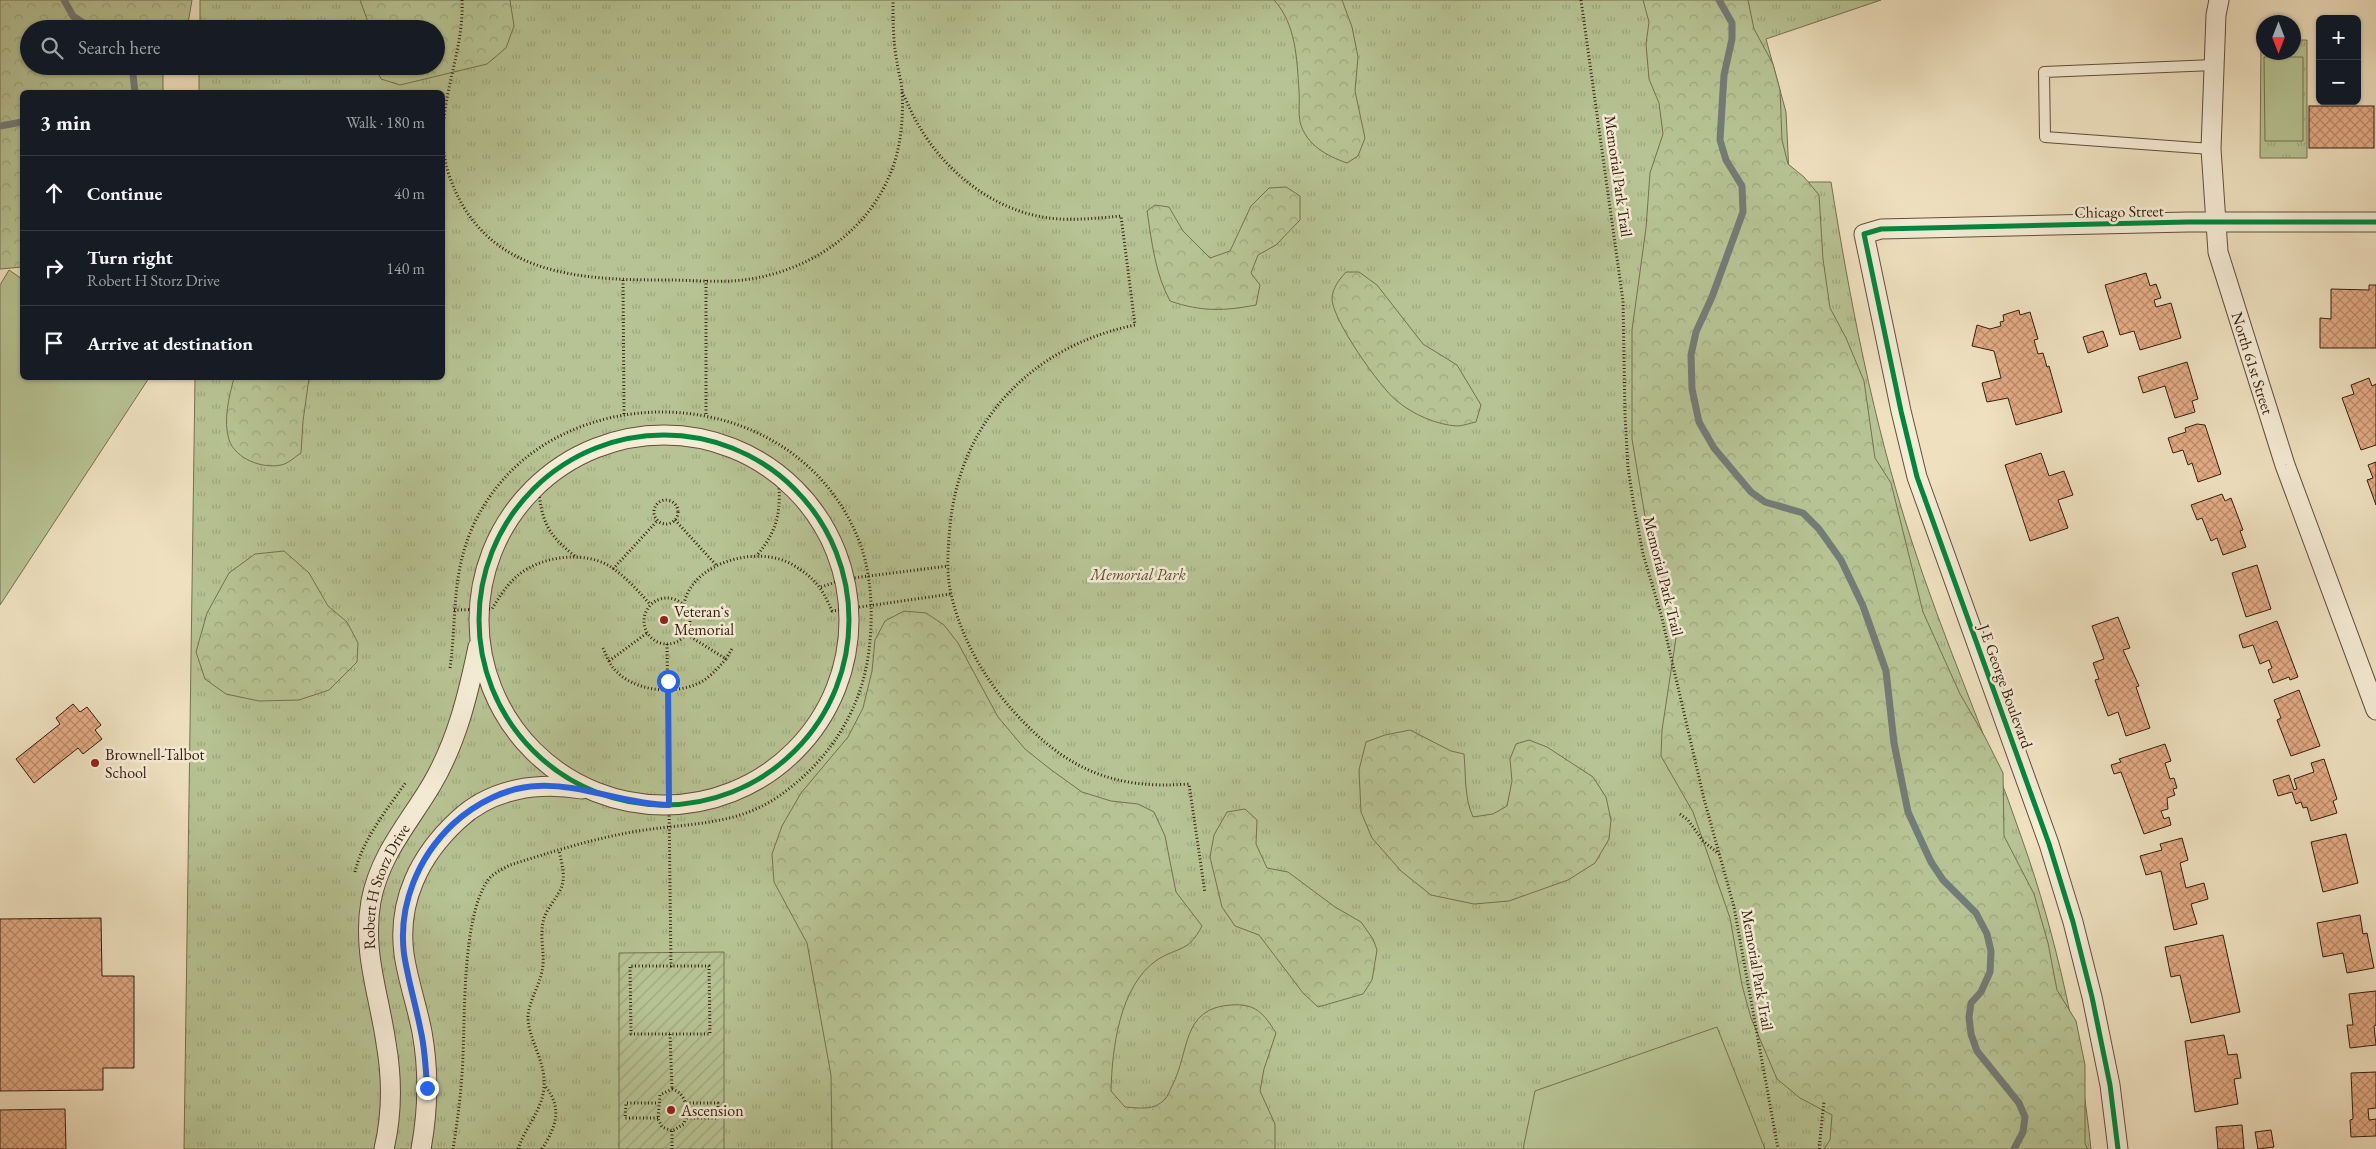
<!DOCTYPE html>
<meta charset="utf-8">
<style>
:root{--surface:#171b24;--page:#242831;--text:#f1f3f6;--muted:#9ea1a6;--line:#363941}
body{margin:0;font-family:"EB Garamond",serif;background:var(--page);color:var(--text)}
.controls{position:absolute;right:15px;top:15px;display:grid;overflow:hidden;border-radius:8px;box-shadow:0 1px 4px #0004}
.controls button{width:45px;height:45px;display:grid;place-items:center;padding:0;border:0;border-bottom:1px solid var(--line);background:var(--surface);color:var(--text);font:25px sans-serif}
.compass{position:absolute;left:2256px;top:15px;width:45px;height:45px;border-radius:50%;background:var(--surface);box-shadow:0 1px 4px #0004;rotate:180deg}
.stop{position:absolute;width:15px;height:15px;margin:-11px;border:4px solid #2563eb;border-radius:50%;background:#fff}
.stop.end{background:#2563eb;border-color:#fff;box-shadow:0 1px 5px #0008}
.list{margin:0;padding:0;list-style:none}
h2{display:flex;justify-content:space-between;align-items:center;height:65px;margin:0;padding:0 20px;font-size:21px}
h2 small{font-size:16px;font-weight:400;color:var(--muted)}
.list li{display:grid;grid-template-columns:32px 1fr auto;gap:15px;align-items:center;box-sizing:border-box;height:75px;padding:0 20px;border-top:1px solid var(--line)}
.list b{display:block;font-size:19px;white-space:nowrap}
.list p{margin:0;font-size:16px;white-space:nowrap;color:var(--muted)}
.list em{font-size:16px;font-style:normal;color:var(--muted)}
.icon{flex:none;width:28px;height:28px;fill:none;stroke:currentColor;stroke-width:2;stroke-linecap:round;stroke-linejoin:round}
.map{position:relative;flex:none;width:2376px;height:1149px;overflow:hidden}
.search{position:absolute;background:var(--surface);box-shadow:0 1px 4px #0004;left:20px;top:20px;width:425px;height:55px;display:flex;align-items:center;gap:12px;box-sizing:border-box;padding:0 18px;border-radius:28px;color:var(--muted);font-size:19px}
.panel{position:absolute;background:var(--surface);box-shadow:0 1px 4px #0004;left:20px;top:90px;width:425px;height:290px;border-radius:8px}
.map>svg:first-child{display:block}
</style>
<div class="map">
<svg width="2376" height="1149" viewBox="0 0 2376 1149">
<defs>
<pattern id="grass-tufts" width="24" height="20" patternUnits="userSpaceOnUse" patternTransform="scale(1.25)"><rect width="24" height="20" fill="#b7c394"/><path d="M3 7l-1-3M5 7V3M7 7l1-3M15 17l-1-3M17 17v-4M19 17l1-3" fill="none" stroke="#9ea77e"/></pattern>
<pattern id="forest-crowns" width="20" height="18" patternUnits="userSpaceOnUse" patternTransform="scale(1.25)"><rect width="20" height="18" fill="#b7c394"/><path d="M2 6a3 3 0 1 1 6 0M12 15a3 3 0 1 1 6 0" fill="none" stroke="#9ea77e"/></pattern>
<pattern id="garden-furrows" width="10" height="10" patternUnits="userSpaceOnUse" patternTransform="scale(1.25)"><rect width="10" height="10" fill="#b7c394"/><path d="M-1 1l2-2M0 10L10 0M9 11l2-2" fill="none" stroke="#9ea77e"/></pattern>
<pattern id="building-cross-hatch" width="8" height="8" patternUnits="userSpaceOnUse" patternTransform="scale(1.25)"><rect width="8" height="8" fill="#e4ac86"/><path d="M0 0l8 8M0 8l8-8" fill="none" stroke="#ba8b6c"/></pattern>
</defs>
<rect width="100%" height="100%" fill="#efe1c0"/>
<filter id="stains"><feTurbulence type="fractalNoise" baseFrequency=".004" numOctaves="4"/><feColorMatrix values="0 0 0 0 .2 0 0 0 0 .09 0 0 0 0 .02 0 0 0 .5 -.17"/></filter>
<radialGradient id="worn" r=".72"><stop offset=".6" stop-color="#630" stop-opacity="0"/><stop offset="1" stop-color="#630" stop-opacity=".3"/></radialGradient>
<g fill="url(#grass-tufts)" stroke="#767050">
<path d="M200,0H1881L1766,39L1786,112L1789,174L1800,182H1831C1850,301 1873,420 1910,536C1943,639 1987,737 2022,839C2057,938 2080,1045 2091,1149H184L195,378H442V92H199V66H436V29H200Z"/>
<polygon points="2261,40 2263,40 2264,52 2294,52 2294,40 2307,40 2307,158 2260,158"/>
</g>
<g fill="url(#forest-crowns)" stroke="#767050">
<polygon points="0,0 192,0 187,29 29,29 29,66 167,66 163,72 163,92 22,92 22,267 0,269"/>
<polygon points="360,0 510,0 514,26 506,48 487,64 400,85 381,79 375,66 436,66 436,29 368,29 368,22"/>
<path d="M1274,0H1342L1352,27L1358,57L1355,91L1365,138L1358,156L1347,163C1327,156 1306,145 1300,122C1298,112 1300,101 1299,91C1297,59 1296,24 1274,0Z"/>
<polygon points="1643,0 1748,0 1754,29 1773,64 1780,90 1782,140 1788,164 1804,177 1819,195 1823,259 1830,308 1846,338 1864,381 1875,458 1891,483 1923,612 1960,694 1985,737 2003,773 2004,836 2034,894 2048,943 2057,990 2076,1021 2085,1065 2085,1144 2088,1149 1824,1149 1830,1140 1832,1115 1800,1098 1777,1079 1751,1018 1742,985 1730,918 1693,812 1661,756 1662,730 1676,638 1653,564 1632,439 1632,330 1646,228 1650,173 1663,134 1659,103 1649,79 1646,44 1649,22"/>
<path d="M1286,187L1300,196V220L1276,245L1258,255L1251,273L1260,285L1256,305C1224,311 1202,312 1170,301C1155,273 1152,243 1147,211L1155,205L1169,207L1183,231L1210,258L1230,251L1251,206L1269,188Z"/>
<path d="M1346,272H1359L1377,285L1423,344L1457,365L1481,405L1476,422C1470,423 1463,426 1457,426C1437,425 1412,414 1397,401C1380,388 1331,318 1332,298C1333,287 1339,280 1346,272Z"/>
<path d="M234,378H309L303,421L301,453C296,456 288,464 281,465C262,469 236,459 229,440C223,420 229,397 234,378Z"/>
<polygon points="284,551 309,573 328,606 347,622 358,643 357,662 329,690 299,700 259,701 226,694 205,679 196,652 207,613 229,573 255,554"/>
<path d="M904,611L926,613L944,625L958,643L998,717L1025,749L1050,769L1082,792L1111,801L1138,804L1154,812L1165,836L1176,892L1202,926C1188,953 1179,946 1157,960C1119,986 1112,1050 1111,1091L1125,1107C1140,1108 1154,1111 1165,1099C1168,1096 1170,1090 1172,1086C1190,1052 1181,1008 1231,1005C1256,1003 1264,1014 1276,1033L1264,1069L1260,1091L1275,1124V1149H832L831,1075L807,943L774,882L772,854L782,826L801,793L848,737L863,708L872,671L875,640L885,621Z"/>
<path d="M1410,730L1451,751L1464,754C1466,775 1464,797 1473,817L1493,814L1507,806L1512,781L1510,759L1516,744L1529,740L1547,747L1593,777L1606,797L1611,820L1609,839L1595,863L1568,880L1509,901L1474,904L1431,895L1401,871L1372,838L1361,812L1359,770L1366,742L1385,735Z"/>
<polygon points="1245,809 1257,820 1256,844 1267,868 1288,872 1335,907 1361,922 1373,939 1377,950 1372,980 1363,994 1318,1007 1303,993 1259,935 1235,926 1222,907 1210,857 1214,835 1227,812"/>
</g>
<polygon fill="url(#garden-furrows)" stroke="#767050" points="724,952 724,1149 619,1149 619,953"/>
<g fill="#b7c394" stroke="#767050">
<polygon points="2264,57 2303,57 2303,141 2265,141"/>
<polygon points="9,270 22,279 22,378 149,378 0,605 0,285"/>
<polygon points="1717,1027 1765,1149 1523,1149 1535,1091"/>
</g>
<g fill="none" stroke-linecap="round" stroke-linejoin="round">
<g stroke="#747c77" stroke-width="7">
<polyline points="64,0 73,16 92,29"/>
<polyline points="1719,0 1732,23 1732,39 1724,75 1720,140 1726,160 1742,186 1743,212 1712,297 1696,332 1691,355 1692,389 1699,422 1714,448 1751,492 1765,502 1803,513 1819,529 1841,560 1863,606 1886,671 1894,743 1908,812 1931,862 1943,880 1976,913 1987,934 1991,951 1990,972 1981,992 1971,1003 1969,1017 1971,1034 1977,1051 2019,1103 2025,1117 2023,1132 2014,1149"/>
<polyline points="132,66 135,92"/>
<polyline points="0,126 22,122"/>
</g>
</g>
<g fill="url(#building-cross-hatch)" stroke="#341e0d">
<rect x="2309" y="106" width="65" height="42"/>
<polygon points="2146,273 2150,286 2156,284 2161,298 2154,300 2156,307 2171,303 2181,338 2140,350 2134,331 2120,335 2105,285"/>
<polygon points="2369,285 2376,285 2376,348 2320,348 2320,318 2331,319 2331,289 2369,290"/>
<polygon points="2019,310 2020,315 2030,312 2038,339 2034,340 2038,354 2043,353 2047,367 2049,366 2062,412 2016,425 2008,398 1987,402 1982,383 2001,378 1994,351 1972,346 1977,325 1990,329 2001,326 2000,322 2004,321 2003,315"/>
<polygon points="2103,331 2108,346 2088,353 2083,337"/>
<polygon points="2187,362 2198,399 2192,401 2195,412 2175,418 2165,386 2143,393 2138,377"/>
<polygon points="2369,378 2372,386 2376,384 2376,445 2361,450 2342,398 2354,394 2351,385"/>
<polygon points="2197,424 2205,425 2221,474 2198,482 2192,463 2188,465 2183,450 2173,453 2168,438 2186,432 2185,428"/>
<polygon points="2041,453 2049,476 2064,471 2073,495 2058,500 2068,528 2030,541 2005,465"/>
<polygon points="2376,462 2376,505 2367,480 2373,478 2368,465"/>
<polygon points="2222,494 2225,501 2231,498 2243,530 2240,531 2246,547 2223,555 2217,538 2211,541 2202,518 2197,520 2191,505"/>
<polygon points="2257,565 2271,609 2246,617 2232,573"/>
<polygon points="2118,617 2130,648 2123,650 2139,686 2136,687 2150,728 2126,736 2118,712 2108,716 2095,680 2099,679 2093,663 2104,659 2092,626"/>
<polygon points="2277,621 2298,677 2290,680 2289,677 2273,683 2268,670 2272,668 2269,660 2260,664 2253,645 2243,648 2239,635"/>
<polygon points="2299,690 2320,746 2291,756 2277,720 2281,718 2274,700"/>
<polygon points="73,704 80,712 87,707 101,725 95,730 102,739 83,754 78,748 34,783 16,759 60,724 56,718"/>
<polygon points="2165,744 2171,761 2165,763 2170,779 2174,778 2177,788 2173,789 2175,795 2167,798 2168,809 2161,811 2164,819 2169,817 2171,825 2144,834 2121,772 2114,774 2111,765 2121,762 2119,759"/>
<polygon points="2324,759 2337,799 2333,801 2337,813 2311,821 2307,807 2303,808 2301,802 2296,804 2292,792 2278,796 2273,780 2289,775 2294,790 2297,789 2294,779 2314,772 2311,763"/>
<polygon points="2346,834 2358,883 2323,892 2311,842"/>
<polygon points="2182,838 2188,860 2180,863 2186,888 2204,883 2208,899 2191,904 2197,924 2174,930 2161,871 2146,875 2140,856 2162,850 2160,844"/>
<polygon points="2360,915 2363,934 2367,933 2374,968 2347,973 2343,953 2323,957 2317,923"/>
<polygon points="101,918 102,976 134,976 134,1068 103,1068 103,1090 0,1091 0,919"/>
<polygon points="2223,935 2240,1012 2191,1023 2180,975 2171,977 2165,947"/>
<polygon points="2376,991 2376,1025 2374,1026 2376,1045 2350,1048 2347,1025 2353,1025 2349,994"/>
<polygon points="2224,1035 2228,1055 2237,1054 2241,1078 2234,1079 2238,1104 2195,1112 2185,1041"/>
<polygon points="2376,1072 2376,1108 2368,1109 2369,1120 2376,1119 2376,1136 2351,1137 2350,1120 2353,1119 2351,1073"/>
<polygon points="65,1109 66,1149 0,1149 0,1110"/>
<polygon points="2242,1125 2244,1149 2218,1149 2216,1127"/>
<polygon points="2271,1130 2274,1147 2258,1149 2255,1132"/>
</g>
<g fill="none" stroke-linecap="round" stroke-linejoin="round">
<defs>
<polyline id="lane" points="2211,149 2045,137 2044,72 2214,65"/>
<g id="street">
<path id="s1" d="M2219,0L2216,15L2211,149L2218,252L2285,465L2376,710"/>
<circle cx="664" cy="620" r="185"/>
<path id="s2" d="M384,1149C392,1115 392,1077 386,1043C379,994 362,951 371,901C380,854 409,823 432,784C457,741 468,695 478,647"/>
<path d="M421,1149C428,1111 429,1071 422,1032C417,1006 408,981 404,954C397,901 420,855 458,820C492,788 538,782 582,789"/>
<polyline points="2118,1149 2110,1085 2092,997 2073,922 2049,844 1917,477 1901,411 1864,234 1881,229 2188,222 2376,222"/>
</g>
</defs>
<use href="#lane" stroke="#634f3a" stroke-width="12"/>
<use href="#street" stroke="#634f3a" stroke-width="21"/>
<g stroke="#341e0d" stroke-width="3" stroke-dasharray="1 2.5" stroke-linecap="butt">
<path d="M462,0C465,59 429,116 449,175C483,275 576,280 666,280C688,280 711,282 732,281C797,277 861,240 888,179C900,154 904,120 902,92C902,82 898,72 897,62C893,41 893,21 893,0"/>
<polyline points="1581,0 1623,301 1625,415 1628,468 1634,506 1643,554 1661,614 1704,799 1734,907 1778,1149"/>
<path d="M902,92C908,103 912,115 919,126C948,176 1001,216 1060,219C1081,220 1101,218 1121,216L1135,325C1032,346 960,421 950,526C948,549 946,572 951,594C961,638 985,680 1015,713C1066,769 1113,790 1189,784L1205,893"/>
<polyline points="623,280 624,415"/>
<polyline points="706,280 706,415"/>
<path d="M538,483C541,519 546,534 575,556"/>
<circle cx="666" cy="512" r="12"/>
<polyline points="675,520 717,566"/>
<path d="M758,554C780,527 781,508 778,474"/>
<polyline points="613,569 658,520"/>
<polyline points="821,587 845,579 948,566"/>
<circle cx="667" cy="621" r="23"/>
<path d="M684,604C692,562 759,544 793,565C815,578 822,588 832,611L951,594"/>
<path d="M454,610L492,609C501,594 511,578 527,569C551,555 588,552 611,567C626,577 638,591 650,604"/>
<polyline points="667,644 671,966 630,966 631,1034 710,1034 709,966 671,966"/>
<path d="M603,648C606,655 609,663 614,669C633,691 671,695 697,684C709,679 718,668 726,659L686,634"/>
<polyline points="726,659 733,647"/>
<polyline points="609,661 647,633"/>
<path d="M450,668C457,617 451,575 473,526C500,468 548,433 609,418C714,394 826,443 862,549C872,581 873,617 869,650C862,711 827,764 776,798C734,826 687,823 638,831C595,838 551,852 510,865C501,870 491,874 486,883C463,921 465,1009 463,1055C462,1086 458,1118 453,1149"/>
<polyline points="1680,814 1688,820 1703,841 1719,854"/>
<path d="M355,872C363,838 387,810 406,782"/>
<polyline points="670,1034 672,1089"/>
<path d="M672,1089C687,1094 688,1109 684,1124L672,1131L662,1127L658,1119L660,1095Z"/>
<polyline points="686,1103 718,1103 718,1118 686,1118"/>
<polyline points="658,1118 625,1118 626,1103 658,1103"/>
<polyline points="672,1131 672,1149"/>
<path d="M518,1149C525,1127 543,1110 544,1086C546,1061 527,1037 528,1016C530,997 542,982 543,964C544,950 540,937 543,922C545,911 554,902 559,892C567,880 562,864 559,851"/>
<path d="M542,1149C556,1127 563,1108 545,1086"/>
<polyline points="1819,1149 1824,1101"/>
</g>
<use href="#lane" stroke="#f5ecd6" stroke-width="10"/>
<use href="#street" stroke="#f5ecd6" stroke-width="19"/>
<defs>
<g id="cycleway">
<circle cx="664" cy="620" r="185"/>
<polyline points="2118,1149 2110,1085 2092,997 2073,922 2049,844 1917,477 1901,411 1864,234 1881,229 2188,222 2376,222"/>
</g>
</defs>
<use href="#cycleway" stroke="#f5ecd6" stroke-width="8"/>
<use href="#cycleway" stroke="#00873e" stroke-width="5"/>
</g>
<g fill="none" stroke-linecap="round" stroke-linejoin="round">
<path stroke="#2563eb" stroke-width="6" d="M427,1088C426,1069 425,1050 421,1032C416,1006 408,980 404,954C398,905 418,857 453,824C476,803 507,787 538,786C583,784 624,804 669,805L668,681"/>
</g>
<g fill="#8f2418" stroke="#f5ecd6" stroke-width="2">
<circle cx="664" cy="620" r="5"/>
<circle cx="95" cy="763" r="5"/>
<circle cx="671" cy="1110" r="5"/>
</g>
<g text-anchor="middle" stroke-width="5" stroke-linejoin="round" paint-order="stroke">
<g font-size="16" fill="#341e0d" stroke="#f5ecd6">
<text transform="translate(1619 176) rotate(82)" y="6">Memorial Park Trail</text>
<text transform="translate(2119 211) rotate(-1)" y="6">Chicago Street</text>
<text dy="6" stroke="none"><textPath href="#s1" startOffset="369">North 61st Street</textPath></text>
<text transform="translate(1664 576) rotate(76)" y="6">Memorial Park Trail</text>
<text transform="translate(2006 686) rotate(70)" y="6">J E George Boulevard</text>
<text dy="6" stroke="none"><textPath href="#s2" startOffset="268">Robert H Storz Drive</textPath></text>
<text transform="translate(1758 970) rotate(80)" y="6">Memorial Park Trail</text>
</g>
<g font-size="16" font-style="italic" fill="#5b5036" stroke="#f5ecd6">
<text x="1138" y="580">Memorial Park</text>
</g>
<g font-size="16" fill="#341e0d" stroke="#f5ecd6" text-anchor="start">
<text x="674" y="617">Veteranʻs<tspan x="674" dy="18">Memorial</tspan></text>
<text x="105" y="760">Brownell-Talbot<tspan x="105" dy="18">School</tspan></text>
<text x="681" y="1116">Ascension</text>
</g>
</g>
<rect width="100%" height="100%" filter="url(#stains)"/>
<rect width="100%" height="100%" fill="url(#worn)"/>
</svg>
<div class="controls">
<button>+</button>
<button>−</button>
</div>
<svg class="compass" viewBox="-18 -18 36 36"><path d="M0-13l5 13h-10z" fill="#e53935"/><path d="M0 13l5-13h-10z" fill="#9ea1a6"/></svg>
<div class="stop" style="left:668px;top:681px"></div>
<div class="stop end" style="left:427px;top:1088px"></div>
<div class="search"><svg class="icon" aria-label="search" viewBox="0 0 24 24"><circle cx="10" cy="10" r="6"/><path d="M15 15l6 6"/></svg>Search here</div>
<section class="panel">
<h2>3 min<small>Walk · 180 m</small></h2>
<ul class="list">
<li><svg class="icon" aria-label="ahead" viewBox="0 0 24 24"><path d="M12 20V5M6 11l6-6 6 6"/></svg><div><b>Continue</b></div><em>40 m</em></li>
<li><svg class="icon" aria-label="right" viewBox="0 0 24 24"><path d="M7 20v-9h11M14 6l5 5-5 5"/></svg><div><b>Turn right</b><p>Robert H Storz Drive</p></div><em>140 m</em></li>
<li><svg class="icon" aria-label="arrive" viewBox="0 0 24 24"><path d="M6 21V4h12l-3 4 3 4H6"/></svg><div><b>Arrive at destination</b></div></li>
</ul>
</section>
</div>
